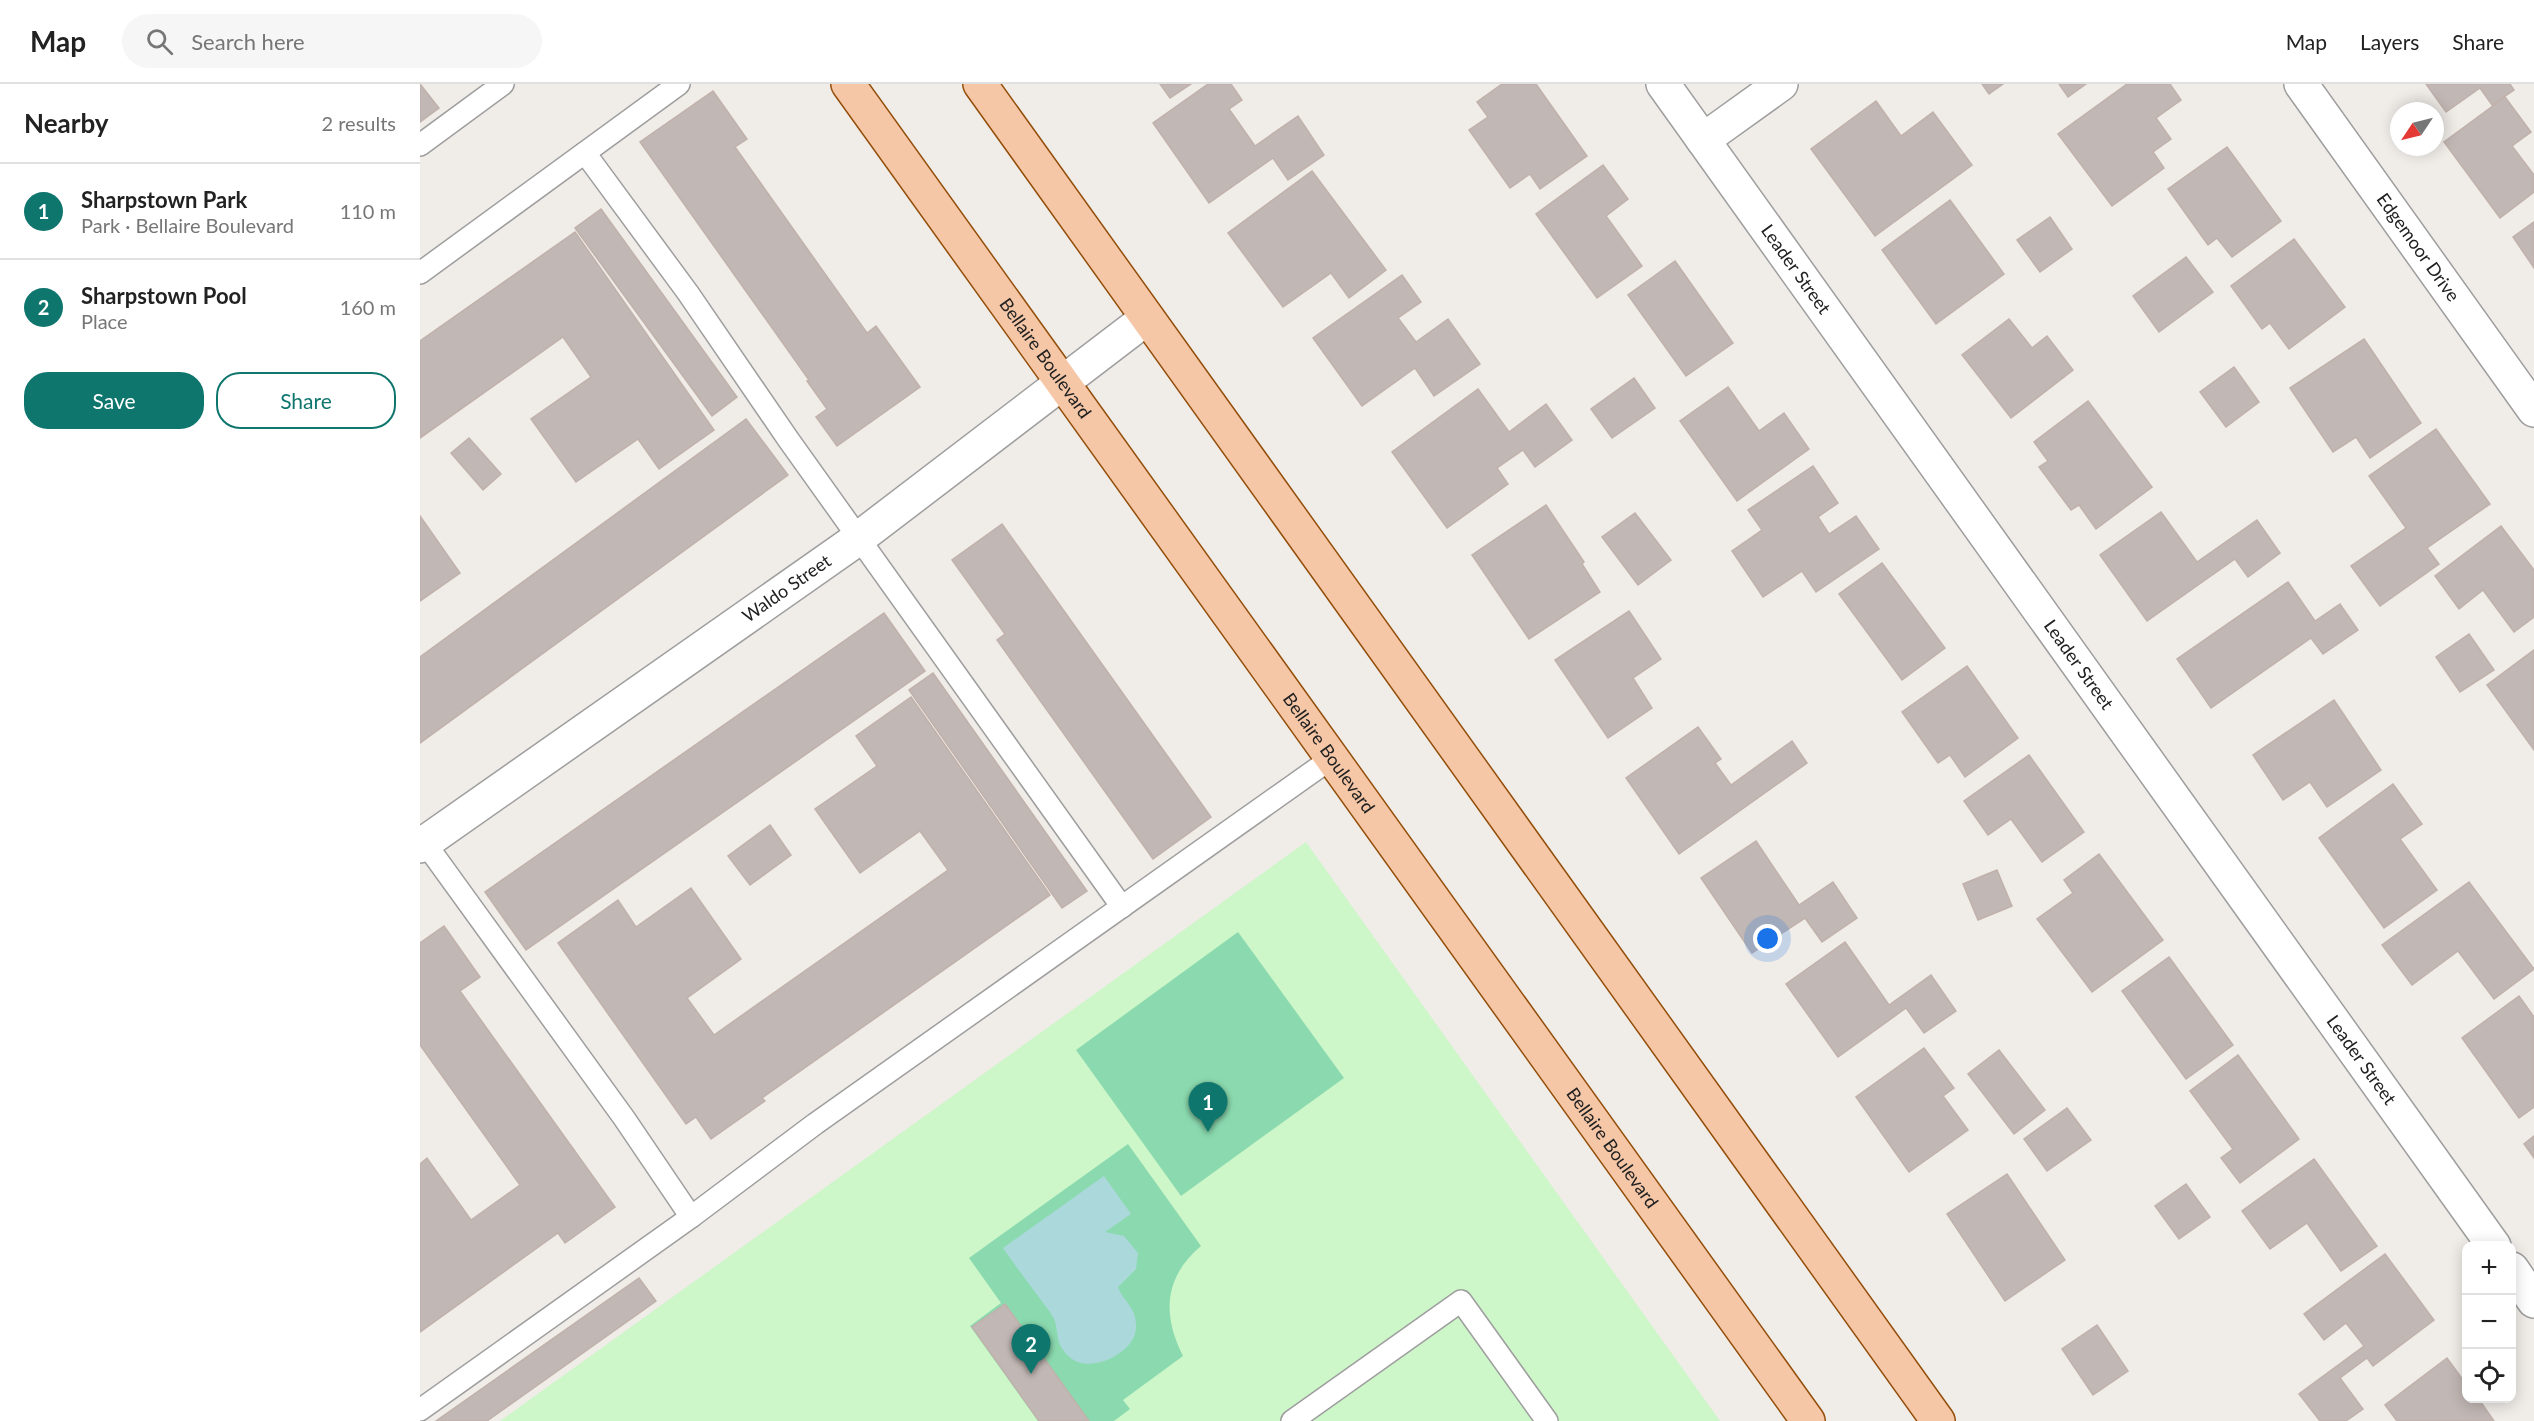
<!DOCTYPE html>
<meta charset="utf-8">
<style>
:root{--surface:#fff;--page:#f6f6f6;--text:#222;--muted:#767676;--line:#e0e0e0;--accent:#0f766e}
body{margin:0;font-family:Lato,sans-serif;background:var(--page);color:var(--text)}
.controls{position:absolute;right:18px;bottom:18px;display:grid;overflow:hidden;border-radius:12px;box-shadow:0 3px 15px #0003}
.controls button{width:54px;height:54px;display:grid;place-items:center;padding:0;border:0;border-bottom:2px solid var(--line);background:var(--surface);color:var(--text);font:30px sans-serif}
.compass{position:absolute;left:1970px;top:18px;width:54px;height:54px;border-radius:50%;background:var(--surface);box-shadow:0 3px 15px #0003;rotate:235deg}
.you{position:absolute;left:1348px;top:855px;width:21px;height:21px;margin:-15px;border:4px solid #fff;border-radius:50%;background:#1a73e8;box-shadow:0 0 0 9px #1a73e833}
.badge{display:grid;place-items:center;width:39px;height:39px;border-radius:50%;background:var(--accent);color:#fff;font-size:20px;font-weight:700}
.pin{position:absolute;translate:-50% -50px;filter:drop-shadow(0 2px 3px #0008)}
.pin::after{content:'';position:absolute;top:32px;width:21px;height:18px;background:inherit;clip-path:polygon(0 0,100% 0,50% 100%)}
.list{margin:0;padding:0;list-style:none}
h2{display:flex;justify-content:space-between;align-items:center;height:78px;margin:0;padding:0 24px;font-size:26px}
h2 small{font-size:20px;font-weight:400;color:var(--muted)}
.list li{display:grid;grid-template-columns:39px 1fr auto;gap:18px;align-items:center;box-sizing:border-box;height:96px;padding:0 24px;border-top:2px solid var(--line)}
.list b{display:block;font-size:22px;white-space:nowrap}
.list p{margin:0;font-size:20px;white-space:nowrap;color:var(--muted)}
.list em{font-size:20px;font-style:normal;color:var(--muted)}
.actions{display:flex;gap:12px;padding:18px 24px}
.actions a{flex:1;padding:14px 0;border:2px solid var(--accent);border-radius:24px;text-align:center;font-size:21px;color:var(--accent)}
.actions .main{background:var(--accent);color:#fff}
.icon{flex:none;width:33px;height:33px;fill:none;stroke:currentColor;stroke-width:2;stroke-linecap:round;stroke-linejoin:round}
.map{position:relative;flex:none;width:2114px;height:1337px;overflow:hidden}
header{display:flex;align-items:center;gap:36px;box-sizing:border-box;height:84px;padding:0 30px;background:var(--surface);border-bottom:2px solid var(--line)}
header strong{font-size:28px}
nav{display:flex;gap:33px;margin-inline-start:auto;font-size:21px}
.search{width:420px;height:54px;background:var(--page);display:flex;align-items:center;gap:15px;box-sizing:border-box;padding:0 21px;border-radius:33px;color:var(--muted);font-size:22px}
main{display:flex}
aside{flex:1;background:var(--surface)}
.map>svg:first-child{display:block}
</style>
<header>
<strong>Map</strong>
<div class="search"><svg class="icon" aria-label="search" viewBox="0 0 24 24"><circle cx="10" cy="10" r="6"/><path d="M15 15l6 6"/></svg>Search here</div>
<nav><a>Map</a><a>Layers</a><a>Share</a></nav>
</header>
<main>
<aside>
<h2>Nearby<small>2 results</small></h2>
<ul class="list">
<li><span class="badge">1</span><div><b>Sharpstown Park</b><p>Park · Bellaire Boulevard</p></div><em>110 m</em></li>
<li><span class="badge">2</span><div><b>Sharpstown Pool</b><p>Place</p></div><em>160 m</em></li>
</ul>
<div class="actions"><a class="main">Save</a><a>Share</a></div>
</aside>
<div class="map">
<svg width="2114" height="1337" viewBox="0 0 2114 1337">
<rect width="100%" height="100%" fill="#f0ece8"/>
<polygon fill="#cdf6c9" points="886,758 1300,1337 80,1337"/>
<g fill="#8bdaaf">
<polygon points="818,848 924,994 761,1112 656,966"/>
<path d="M708,1060L781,1162C744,1193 742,1231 763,1272L703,1316L710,1325L694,1337H618L550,1242L581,1219L549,1174Z"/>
</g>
<path fill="#abd8db" d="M684,1092L711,1130L685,1148L704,1152L718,1169L716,1185L698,1203C704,1219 717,1223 716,1244C715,1270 670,1289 652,1275C634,1261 640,1251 634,1235C631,1228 625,1222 621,1216C608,1199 595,1181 583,1164Z"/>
<g fill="#c1b7b4" stroke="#c1b1ab" stroke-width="1.5">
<polygon points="0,0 19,24 0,38"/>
<polygon points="740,0 771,0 750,14"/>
<polygon points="788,0 811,0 822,16 809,25 835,62 878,32 904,71 868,96 853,74 789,119 733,39"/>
<polygon points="1082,0 1116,0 1167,72 1120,105 1110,90 1090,104 1049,46 1068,33 1057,18"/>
<polygon points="1562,0 1583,0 1569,10"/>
<polygon points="1639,0 1666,0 1648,13"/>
<polygon points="1707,0 1750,0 1761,16 1736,34 1751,55 1733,68 1744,84 1692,122 1638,50"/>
<polygon points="2006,0 2090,0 2094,6 2072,21 2060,4 2026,28"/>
<polygon points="293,7 327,55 315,63 447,249 456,242 500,303 417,362 396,333 407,325 387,297 389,296 220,58"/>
<polygon points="2085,13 2111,48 2092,62 2114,91 2114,108 2080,134 2024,58"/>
<polygon points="1456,17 1481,52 1513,28 1552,81 1455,152 1391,65"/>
<polygon points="1807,63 1861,137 1812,173 1797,154 1788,161 1748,105"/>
<polygon points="1183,81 1208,115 1186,132 1222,182 1177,214 1116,130"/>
<polygon points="892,87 966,186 929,214 911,189 863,223 808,149"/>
<polygon points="1530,116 1584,190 1516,240 1462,166"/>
<polygon points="181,125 317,313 292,332 155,144"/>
<polygon points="1630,133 1652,165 1620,188 1597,156"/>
<polygon points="2114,138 2114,184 2093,153"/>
<polygon points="155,148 294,346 239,385 218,355 156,398 111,335 171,293 143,253 0,354 0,257"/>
<polygon points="1874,155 1925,223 1869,265 1850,239 1842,245 1811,202"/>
<polygon points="1766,173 1793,208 1739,248 1713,212"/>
<polygon points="1255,177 1313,259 1266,292 1208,211"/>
<polygon points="982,191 1001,218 978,234 996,258 1028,235 1060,280 1014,312 995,284 942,322 893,254"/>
<polygon points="1589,235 1612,264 1627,252 1653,286 1591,334 1542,271"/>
<polygon points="1944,255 2001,339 1950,374 1936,353 1913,368 1870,304"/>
<polygon points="1814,283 1839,318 1806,343 1780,308"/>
<polygon points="1214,294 1235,324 1192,354 1171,325"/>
<polygon points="1308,303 1339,347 1364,329 1389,365 1317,417 1260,337"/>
<polygon points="1058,305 1089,348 1126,320 1152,356 1115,383 1103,366 1077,384 1088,400 1027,444 972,368"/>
<polygon points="1668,317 1732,403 1676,445 1659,421 1651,426 1619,383 1628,377 1614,358"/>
<polygon points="326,335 368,391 0,659 0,573"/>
<polygon points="2016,345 2070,420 2007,464 2019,480 1960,522 1931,482 1986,444 1949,392"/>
<polygon points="49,354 81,390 63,406 31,369"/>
<polygon points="1393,382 1418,419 1398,433 1409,450 1436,432 1459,465 1396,508 1382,487 1343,513 1312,467 1342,446 1328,426"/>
<polygon points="1126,421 1164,478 1162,480 1180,508 1109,555 1052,471"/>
<polygon points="1741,428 1777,478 1837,436 1860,469 1828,493 1815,475 1727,537 1680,471"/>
<polygon points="1215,429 1251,476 1218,501 1182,453"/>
<polygon points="0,432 40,489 0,517"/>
<polygon points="582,440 791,733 733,775 577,556 585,550 532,476"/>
<polygon points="2081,442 2114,486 2114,533 2094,548 2063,506 2039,525 2015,492"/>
<polygon points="1462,479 1525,564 1482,596 1419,510"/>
<polygon points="1868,498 1895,537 1920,520 1938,546 1903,570 1891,554 1791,624 1757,575"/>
<polygon points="1209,527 1241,575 1213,594 1232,624 1188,654 1135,576"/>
<polygon points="464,529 505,587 106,866 65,808"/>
<polygon points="2049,550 2074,586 2040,608 2016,573"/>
<polygon points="2114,566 2114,666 2067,601"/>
<polygon points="1547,582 1598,654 1545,693 1530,671 1518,679 1482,628"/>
<polygon points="513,589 667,807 642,824 489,606"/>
<polygon points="491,613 630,811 342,1014 345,1017 291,1055 276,1033 266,1040 138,859 198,816 216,843 271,804 321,875 267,914 294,951 528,786 500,747 440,789 395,725 457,682 436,652"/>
<polygon points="1914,616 1961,686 1907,723 1890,698 1863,716 1833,671"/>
<polygon points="1278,643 1301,675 1295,679 1311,701 1372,657 1387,679 1259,770 1206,694"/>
<polygon points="1609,671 1664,748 1622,778 1591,735 1568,751 1544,717"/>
<polygon points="1973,700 2002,740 1980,755 2017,806 1964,844 1899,754"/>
<polygon points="350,741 371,771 330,801 308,772"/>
<polygon points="1336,757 1379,821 1413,798 1437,834 1402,858 1385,834 1332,869 1281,794"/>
<polygon points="1679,770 1743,856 1672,908 1617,835 1653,809 1644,796"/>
<polygon points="1577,786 1592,822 1558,836 1543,800"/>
<polygon points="2049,798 2114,885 2074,915 2038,867 1992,901 1962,861"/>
<polygon points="24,842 60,893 40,907 195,1123 145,1159 138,1149 0,1248 0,1080 7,1074 51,1136 100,1101 0,961 0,859"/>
<polygon points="1425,858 1469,921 1511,891 1536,927 1504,949 1486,924 1418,973 1366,900"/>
<polygon points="1749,873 1813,961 1766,995 1702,907"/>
<polygon points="2099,912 2114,933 2114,1023 2099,1034 2042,954"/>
<polygon points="1504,964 1534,1004 1523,1012 1548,1046 1489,1088 1436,1013"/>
<polygon points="1579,966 1625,1026 1594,1050 1548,990"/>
<polygon points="1818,971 1879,1055 1820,1099 1801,1074 1813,1065 1770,1007"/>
<polygon points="1647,1024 1671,1056 1627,1087 1604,1055"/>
<polygon points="2114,1052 2114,1074 2104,1060"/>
<polygon points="1894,1075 1957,1162 1921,1187 1887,1139 1850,1165 1822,1127"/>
<polygon points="1587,1090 1645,1176 1585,1217 1527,1130"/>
<polygon points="1766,1100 1790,1133 1759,1155 1735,1122"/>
<polygon points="1965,1170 2014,1236 1953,1282 1947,1274 1920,1294 1943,1325 1926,1337 1900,1337 1879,1310 1944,1262 1926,1239 1904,1256 1884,1230"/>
<polygon points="219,1194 236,1217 67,1337 16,1337"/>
<polygon points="585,1220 669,1337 619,1337 552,1243"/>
<polygon points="1677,1241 1708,1287 1673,1311 1642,1265"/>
<polygon points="2027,1274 2046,1300 2046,1314 2058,1314 2074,1337 1977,1337 1965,1321"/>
</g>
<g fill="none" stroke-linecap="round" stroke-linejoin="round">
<defs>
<g id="lane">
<polyline points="0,61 83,0"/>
<polyline points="165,69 268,209 368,355 702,823"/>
<polyline points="0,189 259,0"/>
<polyline points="0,752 204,1034 271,1133"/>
<polyline points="0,1326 271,1133 395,1040 912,674"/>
<polyline points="872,1337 1041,1217 1127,1337"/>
</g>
<g id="street">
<path id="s1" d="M1243,0L2074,1162"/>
<path id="s2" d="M1881,0L2114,326"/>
<polyline points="1283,56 1361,0"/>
<path id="s3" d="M0,762L439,454L727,234"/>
<polyline points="2092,1185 2114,1217"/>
</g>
<g id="primary">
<path id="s4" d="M428,0L1388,1337"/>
<polyline points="560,0 1518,1337"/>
</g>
</defs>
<use href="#lane" stroke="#9e9e9e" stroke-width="24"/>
<use href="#street" stroke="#9e9e9e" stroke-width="36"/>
<use href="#primary" stroke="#934f0a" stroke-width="36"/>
<use href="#lane" stroke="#fff" stroke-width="21"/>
<use href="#street" stroke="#fff" stroke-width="33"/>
<use href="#primary" stroke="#f6c7a7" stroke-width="33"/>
</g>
<g text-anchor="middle" stroke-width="4.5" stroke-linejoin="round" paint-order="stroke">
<g font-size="18" fill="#212121" stroke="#fff">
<text dy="6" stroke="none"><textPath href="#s2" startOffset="201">Edgemoor Drive</textPath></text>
<text dy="6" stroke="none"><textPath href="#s1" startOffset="228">Leader Street</textPath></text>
<text dy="6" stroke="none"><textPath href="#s4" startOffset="338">Bellaire Boulevard</textPath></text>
<text dy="6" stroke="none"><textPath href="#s3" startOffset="448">Waldo Street</textPath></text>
<text dy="6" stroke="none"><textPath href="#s1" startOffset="714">Leader Street</textPath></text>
<text dy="6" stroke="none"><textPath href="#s4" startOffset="824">Bellaire Boulevard</textPath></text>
<text dy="6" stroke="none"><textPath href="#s1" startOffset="1200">Leader Street</textPath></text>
<text dy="6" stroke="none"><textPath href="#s4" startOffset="1310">Bellaire Boulevard</textPath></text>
</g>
</g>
</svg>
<div class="controls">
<button>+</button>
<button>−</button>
<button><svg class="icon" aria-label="locate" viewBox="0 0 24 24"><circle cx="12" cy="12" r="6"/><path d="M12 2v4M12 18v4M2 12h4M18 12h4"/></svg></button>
</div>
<svg class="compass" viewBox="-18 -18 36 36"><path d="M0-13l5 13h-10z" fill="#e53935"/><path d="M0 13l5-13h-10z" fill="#767676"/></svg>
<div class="you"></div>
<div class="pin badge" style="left:788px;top:1048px">1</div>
<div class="pin badge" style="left:611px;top:1290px">2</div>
</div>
</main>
